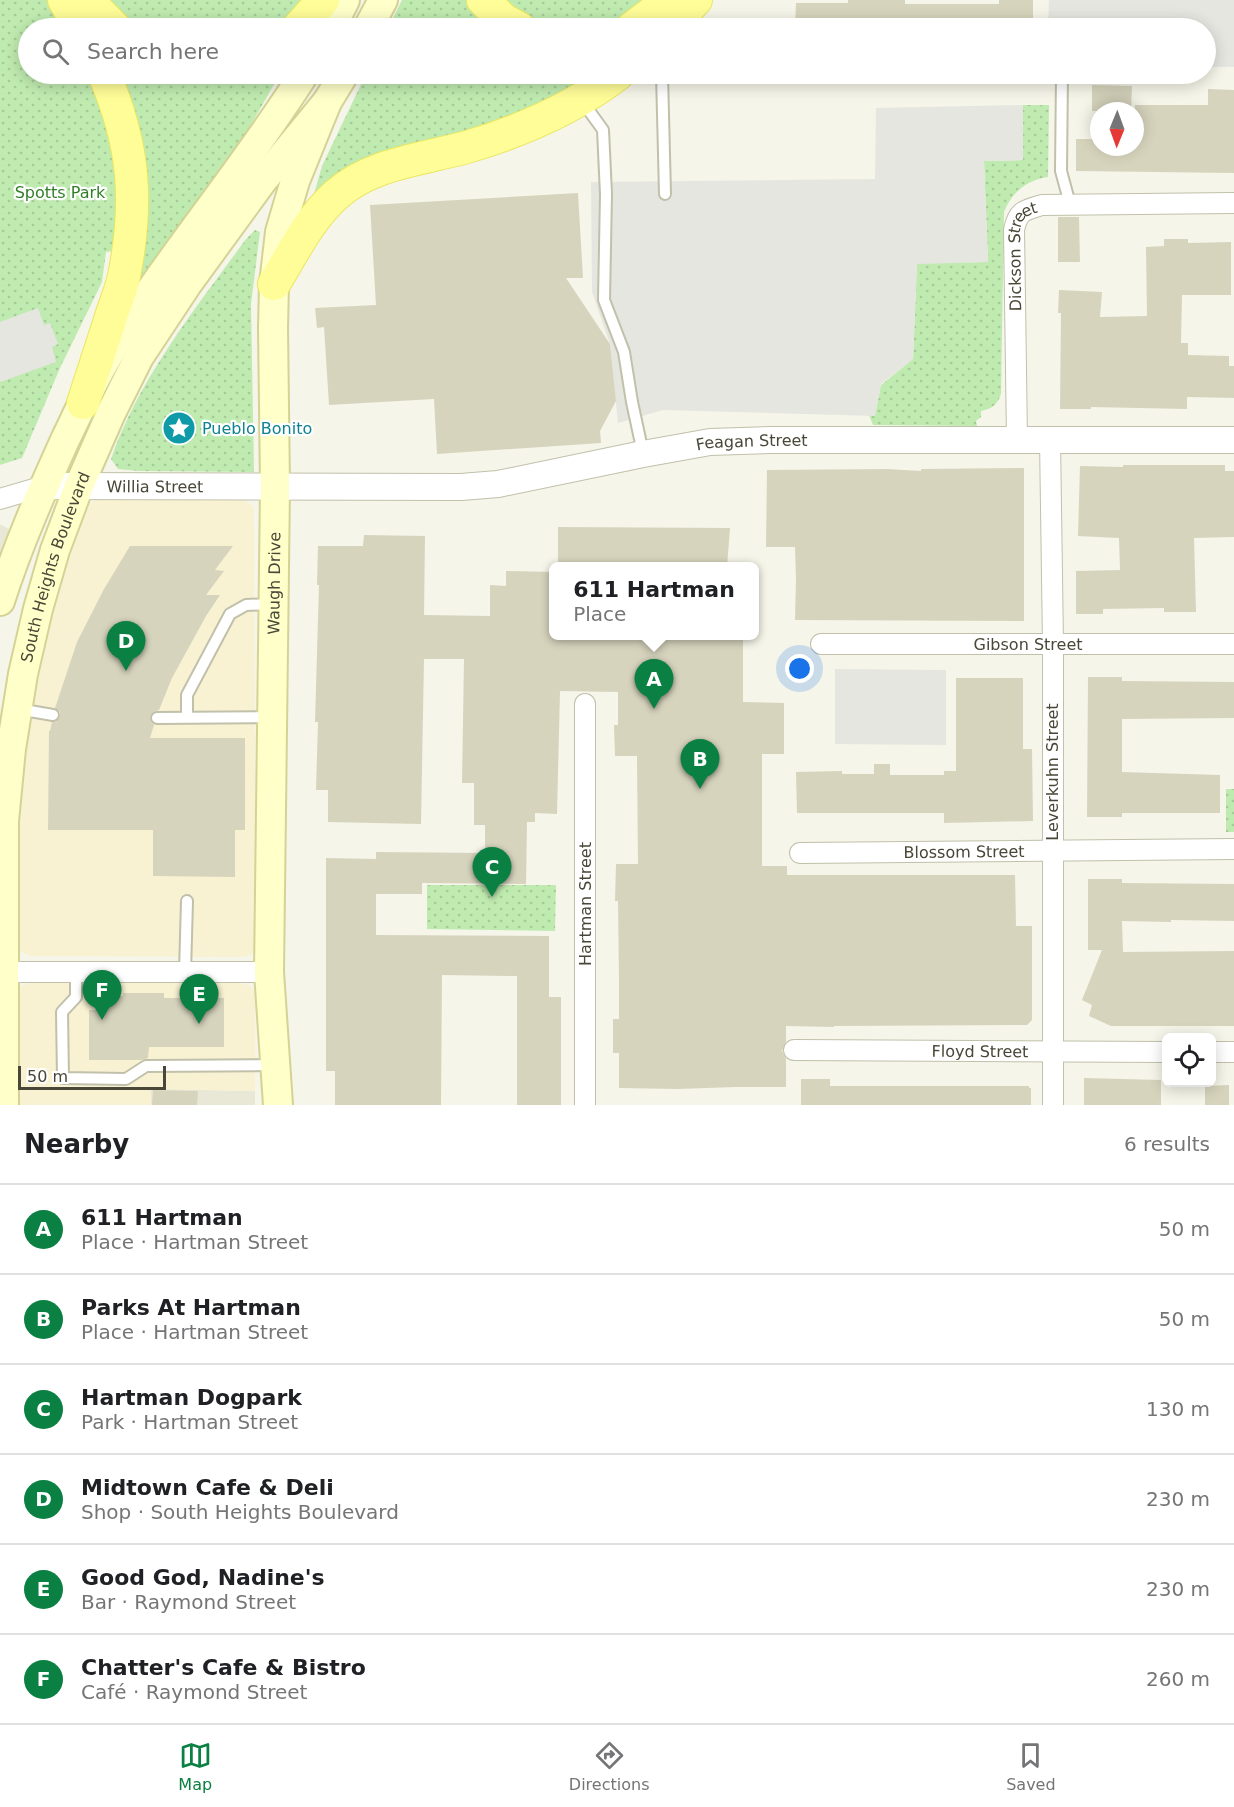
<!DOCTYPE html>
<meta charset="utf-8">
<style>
:root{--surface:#fff;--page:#f2f2f2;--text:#202124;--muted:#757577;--line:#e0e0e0;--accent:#0b8043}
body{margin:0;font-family:"DejaVu Sans",sans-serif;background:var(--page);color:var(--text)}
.controls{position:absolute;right:18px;bottom:18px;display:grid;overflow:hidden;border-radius:9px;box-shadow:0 3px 15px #0003}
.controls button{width:54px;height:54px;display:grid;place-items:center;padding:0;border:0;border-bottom:2px solid var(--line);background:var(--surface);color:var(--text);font:30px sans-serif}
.compass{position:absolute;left:1090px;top:102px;width:54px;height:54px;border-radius:50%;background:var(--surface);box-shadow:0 3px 15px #0003;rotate:181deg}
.scale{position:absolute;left:18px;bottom:15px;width:148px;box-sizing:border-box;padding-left:6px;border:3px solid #494737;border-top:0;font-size:16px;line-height:21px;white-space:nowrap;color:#494737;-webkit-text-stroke:4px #fff;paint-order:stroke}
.you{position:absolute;left:800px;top:669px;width:21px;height:21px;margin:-15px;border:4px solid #fff;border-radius:50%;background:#1a73e8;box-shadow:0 0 0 9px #1a73e833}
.badge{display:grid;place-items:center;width:39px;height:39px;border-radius:50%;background:var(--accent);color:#fff;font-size:20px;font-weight:700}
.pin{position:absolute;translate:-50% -50px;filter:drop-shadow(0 2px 3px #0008)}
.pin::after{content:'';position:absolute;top:32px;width:21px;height:18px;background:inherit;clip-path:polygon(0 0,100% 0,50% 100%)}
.popup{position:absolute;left:549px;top:562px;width:210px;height:78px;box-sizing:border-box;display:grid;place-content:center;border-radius:9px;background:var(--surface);filter:drop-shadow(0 2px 4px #0005);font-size:20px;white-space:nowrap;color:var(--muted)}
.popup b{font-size:22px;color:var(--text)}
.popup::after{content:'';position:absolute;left:50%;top:100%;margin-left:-12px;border:12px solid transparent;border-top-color:var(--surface)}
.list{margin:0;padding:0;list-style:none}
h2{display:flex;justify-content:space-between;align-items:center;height:78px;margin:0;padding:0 24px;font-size:26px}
h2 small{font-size:20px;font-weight:400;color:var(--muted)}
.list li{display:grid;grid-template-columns:39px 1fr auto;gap:18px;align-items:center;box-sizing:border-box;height:90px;padding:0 24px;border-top:2px solid var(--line)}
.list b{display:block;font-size:22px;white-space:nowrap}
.list p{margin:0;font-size:20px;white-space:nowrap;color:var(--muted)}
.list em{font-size:20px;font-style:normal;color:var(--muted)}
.icon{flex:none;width:33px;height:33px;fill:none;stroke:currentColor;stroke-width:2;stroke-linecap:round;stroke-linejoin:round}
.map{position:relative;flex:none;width:1234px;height:1105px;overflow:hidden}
.search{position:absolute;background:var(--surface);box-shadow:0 3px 15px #0003;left:18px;right:18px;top:18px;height:66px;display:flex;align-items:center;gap:15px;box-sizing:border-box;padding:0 21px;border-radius:33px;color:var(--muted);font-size:22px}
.sheet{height:618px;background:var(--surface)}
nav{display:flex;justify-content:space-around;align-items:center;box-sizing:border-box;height:84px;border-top:2px solid var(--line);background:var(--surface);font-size:16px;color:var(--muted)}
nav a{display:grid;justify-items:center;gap:3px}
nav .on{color:var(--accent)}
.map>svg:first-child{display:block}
</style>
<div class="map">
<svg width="1234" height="1105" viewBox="0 0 1234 1105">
<defs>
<pattern id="grass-dots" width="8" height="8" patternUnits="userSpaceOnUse" patternTransform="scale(1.5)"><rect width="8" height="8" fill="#c0ebb0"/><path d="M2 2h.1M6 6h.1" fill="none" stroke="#a6cb98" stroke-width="1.8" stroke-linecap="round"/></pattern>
</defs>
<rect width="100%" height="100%" fill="#f5f5e9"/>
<g fill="#e9e8d7">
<polygon points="0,524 9,529 12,538 0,569"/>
<polygon points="151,1089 255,1091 255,1105 151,1105"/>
</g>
<g fill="#f8f2d3">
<polygon points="100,499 243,500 252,505 254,509 256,945 254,952 250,955 243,957 29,956 20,951 17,945 20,786 32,698 44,640 62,574 87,506 93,501"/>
<polygon points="30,983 239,983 249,985 253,989 255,995 255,1091 151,1089 151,1105 18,1105 18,989 23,985"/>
</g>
<g fill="url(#grass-dots)">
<polygon points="0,0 52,0 68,28 28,28 28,74 92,74 120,152 119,250 106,252 102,282 60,368 22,458 0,465"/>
<polygon points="99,0 316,0 287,28 128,28"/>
<polygon points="402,0 473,0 499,28 388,28"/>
<polygon points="498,0 653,0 620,26 610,28 544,28 533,25"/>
<polygon points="114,74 280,74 244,137 145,273 141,276 138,273"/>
<polygon points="366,74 603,74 578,91 315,198 314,194 322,166"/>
<path d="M1023,105H1049L1048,177C1027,180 1012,192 1004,212L1001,394C998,404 992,409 981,411V417L976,421L977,426L873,425L869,415H875L881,385L913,359L917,263L988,262L984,161L1023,160Z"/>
<path d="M255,230L260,232L251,304L254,472L139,471L118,469L111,459C139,378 196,308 246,239Z"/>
<rect x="1226" y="789" width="8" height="43"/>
<polygon points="427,885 556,885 555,931 427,929"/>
</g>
<g fill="#e6e6e1">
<polygon points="1049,0 1234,0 1234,67 1206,67 1206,28 1048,28"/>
<polygon points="1023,105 1023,160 984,161 988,262 917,264 913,359 881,384 875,416 663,410 618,423 610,344 592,292 591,182 875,179 876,108"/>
<polygon points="38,308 44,325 50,323 58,344 52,347 56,362 0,382 0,322"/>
<polygon points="835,669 946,670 946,745 835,744"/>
</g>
<g fill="#d7d4bd">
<polygon points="848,0 905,0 905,4 999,4 999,0 1033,0 1033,28 795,28 796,3 848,3"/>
<polygon points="1092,85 1132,86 1131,111 1092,111"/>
<polygon points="1208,89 1234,90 1234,173 1076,171 1076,139 1099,139 1099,147 1135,147 1135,105 1208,105"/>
<polygon points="578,193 583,278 566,278 610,344 616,401 600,431 601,443 437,454 434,399 329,405 324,327 317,328 315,308 376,305 370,205"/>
<polygon points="1058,217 1079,217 1080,262 1058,262"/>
<polygon points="1164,239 1188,239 1188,243 1231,242 1231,295 1182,295 1181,343 1188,343 1188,355 1229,356 1229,366 1234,366 1234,398 1187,397 1187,409 1091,407 1091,409 1060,409 1061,313 1058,313 1059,290 1102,292 1100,317 1147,316 1146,247 1164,246"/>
<polygon points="1123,465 1225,465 1225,471 1234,471 1234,537 1194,538 1196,612 1164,612 1164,608 1103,609 1103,614 1076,614 1076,571 1120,570 1119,538 1078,536 1080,466 1123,467"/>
<polygon points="1024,468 1024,621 795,620 796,580 795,547 766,547 767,470 887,469 921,471 921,469"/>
<polygon points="558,527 730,528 727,567 558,567"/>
<polygon points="364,535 425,536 424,615 490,616 490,585 506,586 506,571 554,572 554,636 743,636 743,702 784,703 784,754 762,754 762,866 787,866 787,875 1015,875 1016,926 1032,926 1032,1020 1027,1025 834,1026 834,1027 786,1026 786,1042 782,1051 786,1058 786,1087 736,1087 678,1089 619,1088 619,1053 613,1053 613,1019 619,1019 619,979 618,901 615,901 616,864 638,864 637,756 615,756 614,725 618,725 618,692 560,691 557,814 535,813 535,822 527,822 526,884 422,883 422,894 376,894 376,935 549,936 549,997 561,997 561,1105 517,1105 517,976 442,975 441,1105 335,1105 335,1071 326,1071 326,858 376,859 376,852 485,853 485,825 474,825 474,783 462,783 464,659 424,659 421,824 328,822 328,790 316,790 318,722 315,722 319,585 317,585 318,546 363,546"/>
<polygon points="130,546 233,546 215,570 224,571 206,595 220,595 206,616 172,678 159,710 153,712 150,717 151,722 154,725 150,738 245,738 245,830 235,830 235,877 153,876 153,830 48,830 49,731 50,731 52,722 56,722 60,717 60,712 55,708 77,642 104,589"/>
<polygon points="1088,677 1122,677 1122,681 1234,682 1234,718 1122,719 1122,772 1220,775 1220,813 1122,813 1122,817 1087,817"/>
<polygon points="956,678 1023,678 1023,749 1032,749 1033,821 944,823 944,813 797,813 796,772 842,771 842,774 874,774 874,764 890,764 890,775 944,775 944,771 956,771"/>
<polygon points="1088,879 1122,879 1122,883 1234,884 1234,921 1171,920 1171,922 1122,921 1123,952 1234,951 1234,1026 1111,1026 1089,1016 1092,1005 1082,1000 1102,950 1088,950"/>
<polygon points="123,993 164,993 164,998 224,998 224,1047 149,1047 148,1058 141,1060 89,1060 89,1010 99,1010 99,996 123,996"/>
<polygon points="1084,1078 1161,1080 1161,1105 1084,1105"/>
<polygon points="801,1079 830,1079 830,1086 1029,1086 1029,1088 1031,1088 1031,1105 801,1105"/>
<polygon points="1229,1085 1229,1105 1205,1105 1205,1086"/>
<polygon points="153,1090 198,1091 197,1105 152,1105"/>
</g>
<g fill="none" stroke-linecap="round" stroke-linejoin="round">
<defs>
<g id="service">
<polyline points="662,74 665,194"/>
<polyline points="1062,74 1061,171 1070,204"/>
<polyline points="582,101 603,130 606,194 604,300 624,352 632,402 643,453"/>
<polyline points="18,709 53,715"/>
<polyline points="187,717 187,695 230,614 246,605 272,604"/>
<polyline points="157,718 272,717"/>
<polyline points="76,972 76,997 62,1012 63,1078 126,1079 146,1066 275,1065"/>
<polyline points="185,972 187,901"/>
</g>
<g id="minor">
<path id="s1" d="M1017,439L1014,230C1018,210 1025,210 1042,205L1234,203"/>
<polyline points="1050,439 1053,644 1053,1105"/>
<polyline points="0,499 44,486"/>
<path id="s2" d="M821,644H1234"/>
<polyline points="585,704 585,1105"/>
<path id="s3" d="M800,853L1234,849"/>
<polyline points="4,972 269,972"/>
<path id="s4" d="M794,1050L1166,1052"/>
<polyline points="1212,1052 1234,1052"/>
</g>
<g id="tertiary">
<path id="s5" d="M44,486L461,487L498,484L643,454L710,442L770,440H1234"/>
</g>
<g id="secondary">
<polyline points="331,28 345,0"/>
<polyline points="368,28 383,0"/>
<path d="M0,601C18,545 41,493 65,440C81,407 96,373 116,343C174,250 246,166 304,74"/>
<path id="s6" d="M4,1105V821L11,749L23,674L38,609L55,550L79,486L111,413L139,357L188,283L263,180L327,102"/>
<path id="s7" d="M278,1105L269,972L275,487L273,328L274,284L280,232L295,181L327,102L344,74"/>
</g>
<g id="primary">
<polyline points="64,0 80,28"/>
<polyline points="89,0 95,8 115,28"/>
<polyline points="483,0 504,20 519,28"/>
<polyline points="298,28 323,0"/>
<polyline points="632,28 656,10 666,0"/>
<polyline points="669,28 696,0"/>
<path d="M274,284C293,253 309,219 336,195C371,163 424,159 467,147C521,131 574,108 618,74"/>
<path d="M83,403C92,375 101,348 110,320C114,306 121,291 124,276C139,201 134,144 104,74"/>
</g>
</defs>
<use href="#service" stroke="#c1c0ab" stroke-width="14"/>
<use href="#minor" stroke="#c1c0ab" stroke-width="22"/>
<use href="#tertiary" stroke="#c1c0ab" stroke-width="28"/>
<use href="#secondary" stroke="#d4d395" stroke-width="32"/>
<use href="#primary" stroke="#eae662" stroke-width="34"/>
<use href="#service" stroke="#fff" stroke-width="10"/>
<use href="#minor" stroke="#fff" stroke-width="20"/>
<use href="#tertiary" stroke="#fff" stroke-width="26"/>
<use href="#secondary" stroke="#feffc9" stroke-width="28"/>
<use href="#primary" stroke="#fffd98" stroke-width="32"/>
</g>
<defs>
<symbol id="sight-disc" viewBox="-11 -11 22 22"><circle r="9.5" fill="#0f9aa8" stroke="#fff"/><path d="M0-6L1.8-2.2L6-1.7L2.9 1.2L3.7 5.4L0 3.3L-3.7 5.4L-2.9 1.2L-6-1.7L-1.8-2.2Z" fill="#fff"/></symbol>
</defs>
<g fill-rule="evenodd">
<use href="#sight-disc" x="160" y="409" width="38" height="38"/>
</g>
<g text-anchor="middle" stroke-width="4.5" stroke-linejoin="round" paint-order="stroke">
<g font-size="16" fill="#307f26" stroke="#fff">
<text x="60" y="198">Spotts Park</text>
</g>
<g font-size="16" fill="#494737" stroke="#fff">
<text dy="6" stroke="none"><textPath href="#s1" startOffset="186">Dickson Street</textPath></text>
<text dy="6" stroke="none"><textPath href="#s5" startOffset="712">Feagan Street</textPath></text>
<text dy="6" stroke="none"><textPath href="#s5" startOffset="111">Willia Street</textPath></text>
<text dy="6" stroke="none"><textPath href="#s6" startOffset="544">South Heights Boulevard</textPath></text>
<text dy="6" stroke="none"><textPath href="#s7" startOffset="522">Waugh Drive</textPath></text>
<text dy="6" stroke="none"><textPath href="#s2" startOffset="207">Gibson Street</textPath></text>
<text transform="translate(1052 772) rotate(-90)" y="6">Leverkuhn Street</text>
<text dy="6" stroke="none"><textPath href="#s3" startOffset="164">Blossom Street</textPath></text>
<text transform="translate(585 904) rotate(-90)" y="6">Hartman Street</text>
<text dy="6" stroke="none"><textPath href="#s4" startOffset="186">Floyd Street</textPath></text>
</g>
<g font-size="16" fill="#0d838f" stroke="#fff" text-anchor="start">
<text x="202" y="434">Pueblo Bonito</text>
</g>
</g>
</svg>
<div class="controls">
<button><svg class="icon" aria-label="locate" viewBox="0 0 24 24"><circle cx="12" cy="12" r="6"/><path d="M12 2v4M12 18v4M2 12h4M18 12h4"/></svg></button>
</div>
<svg class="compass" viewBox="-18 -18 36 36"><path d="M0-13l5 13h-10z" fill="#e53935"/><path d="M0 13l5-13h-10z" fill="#757577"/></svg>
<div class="scale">50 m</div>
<div class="you"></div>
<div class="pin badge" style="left:654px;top:709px">A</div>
<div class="popup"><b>611 Hartman</b>Place</div>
<div class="pin badge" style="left:700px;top:789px">B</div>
<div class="pin badge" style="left:492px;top:897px">C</div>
<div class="pin badge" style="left:126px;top:671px">D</div>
<div class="pin badge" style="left:199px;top:1024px">E</div>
<div class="pin badge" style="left:102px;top:1020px">F</div>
<div class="search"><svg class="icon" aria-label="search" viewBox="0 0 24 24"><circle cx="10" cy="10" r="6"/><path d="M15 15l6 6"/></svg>Search here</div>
</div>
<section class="sheet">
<h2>Nearby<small>6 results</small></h2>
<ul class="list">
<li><span class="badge">A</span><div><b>611 Hartman</b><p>Place · Hartman Street</p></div><em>50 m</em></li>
<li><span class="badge">B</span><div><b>Parks At Hartman</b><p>Place · Hartman Street</p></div><em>50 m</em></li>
<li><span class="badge">C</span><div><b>Hartman Dogpark</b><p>Park · Hartman Street</p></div><em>130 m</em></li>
<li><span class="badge">D</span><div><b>Midtown Cafe &amp; Deli</b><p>Shop · South Heights Boulevard</p></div><em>230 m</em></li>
<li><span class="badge">E</span><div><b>Good God, Nadine's</b><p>Bar · Raymond Street</p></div><em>230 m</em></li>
<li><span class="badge">F</span><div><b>Chatter's Cafe &amp; Bistro</b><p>Café · Raymond Street</p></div><em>260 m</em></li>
</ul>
</section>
<nav>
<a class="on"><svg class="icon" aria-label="map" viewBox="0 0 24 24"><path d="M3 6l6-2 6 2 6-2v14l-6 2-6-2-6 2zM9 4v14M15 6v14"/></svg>Map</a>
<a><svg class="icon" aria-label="directions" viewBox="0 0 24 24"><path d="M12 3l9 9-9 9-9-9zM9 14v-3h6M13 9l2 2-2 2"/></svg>Directions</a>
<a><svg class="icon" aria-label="saved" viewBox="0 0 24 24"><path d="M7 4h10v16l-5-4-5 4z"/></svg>Saved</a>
</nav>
